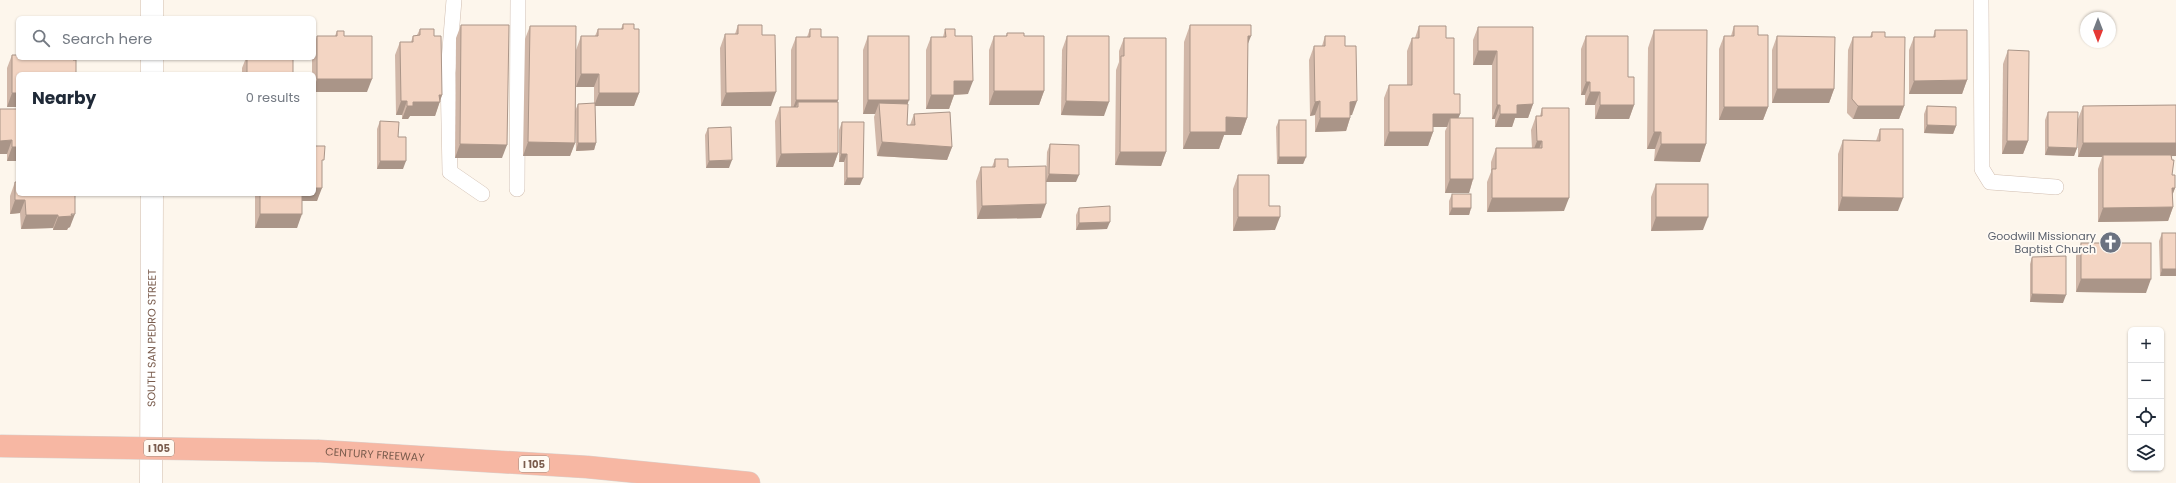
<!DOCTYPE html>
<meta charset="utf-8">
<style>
:root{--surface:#fff;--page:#f2f2f3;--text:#1f2937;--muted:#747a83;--line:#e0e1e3}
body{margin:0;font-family:Poppins,sans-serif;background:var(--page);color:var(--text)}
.controls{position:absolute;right:12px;bottom:12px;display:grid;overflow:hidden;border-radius:6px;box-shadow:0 1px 3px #0004}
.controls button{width:36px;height:36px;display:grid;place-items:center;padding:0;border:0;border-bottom:1px solid var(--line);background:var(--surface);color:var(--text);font:20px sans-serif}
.compass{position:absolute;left:2080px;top:12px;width:36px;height:36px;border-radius:50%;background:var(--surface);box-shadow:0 1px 3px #0004;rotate:180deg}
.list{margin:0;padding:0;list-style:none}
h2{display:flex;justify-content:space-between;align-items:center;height:52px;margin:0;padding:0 16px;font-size:17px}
h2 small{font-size:13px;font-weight:400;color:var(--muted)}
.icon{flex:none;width:22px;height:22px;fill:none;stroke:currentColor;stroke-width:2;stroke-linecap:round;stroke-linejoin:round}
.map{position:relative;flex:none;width:2176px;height:483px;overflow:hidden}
.search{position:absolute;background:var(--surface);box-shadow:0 1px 3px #0004;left:16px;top:16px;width:300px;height:44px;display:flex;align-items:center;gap:10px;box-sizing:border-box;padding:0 14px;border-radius:6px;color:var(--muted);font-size:15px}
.panel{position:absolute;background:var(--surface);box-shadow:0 1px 3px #0004;left:16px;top:72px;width:300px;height:124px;border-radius:6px}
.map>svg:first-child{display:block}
</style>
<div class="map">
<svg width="2176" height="483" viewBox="0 0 2176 483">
<rect width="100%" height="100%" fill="#fdf6ec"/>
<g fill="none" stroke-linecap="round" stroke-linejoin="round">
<defs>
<g id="service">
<polyline points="454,0 448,73 450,172 482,194"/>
<polyline points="1981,0 1982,169 1990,182 2056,187"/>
<polyline points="517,189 518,0"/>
</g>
<g id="tertiary">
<polyline points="152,18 152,0"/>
<polyline points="152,74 152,58"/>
<path id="s1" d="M151,483L152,194"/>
</g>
<g id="motorway">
<path id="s2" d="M319,451L587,467L749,483"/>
</g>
</defs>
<use href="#service" stroke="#d1beb0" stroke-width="16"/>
<use href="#tertiary" stroke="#d1beb0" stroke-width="23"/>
<use href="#motorway" stroke="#dad1cd" stroke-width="23"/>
<use href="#service" stroke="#fff" stroke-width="15"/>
<use href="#tertiary" stroke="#fff" stroke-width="22"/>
<use href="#motorway" stroke="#f7b7a3" stroke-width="22"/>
<defs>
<polyline id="motorway-bridge" points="0,446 319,451"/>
</defs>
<use href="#motorway-bridge" stroke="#dad1cd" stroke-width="23" stroke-linecap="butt"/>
<use href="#motorway-bridge" stroke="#f7b7a3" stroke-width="22"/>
</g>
<g fill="#d1b7a8">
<polygon points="623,24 634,29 639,93 634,106 595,106 596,143 594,150 576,151 575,113 575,143 570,156 523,156 525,39 530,26 575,111 578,104 594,104 594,87 576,87 576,50 581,36 595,36 598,29 621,29"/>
<polygon points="461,25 502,158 455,158 456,38"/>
<polygon points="738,25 762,35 771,106 721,106 720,48 725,34 735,34"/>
<polygon points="1190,25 1248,44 1247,118 1241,135 1224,135 1219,149 1183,149 1184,42"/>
<polygon points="1419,26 1446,38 1454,94 1460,114 1458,118 1473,179 1469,193 1445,193 1445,131 1447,127 1433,127 1433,132 1428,146 1384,146 1384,98 1389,85 1407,85 1407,51 1412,38 1415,38"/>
<polygon points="1734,26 1758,35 1768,107 1763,120 1719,120 1719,49 1724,36 1731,36"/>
<polygon points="1478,27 1533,27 1533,104 1528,118 1515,118 1512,127 1495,127 1495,119 1492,119 1492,65 1473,65 1473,40"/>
<polygon points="420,29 434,36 442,95 435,116 410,116 408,119 402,119 402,115 396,115 395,55 400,42 411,42 413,36 417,35"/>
<polygon points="810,29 821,37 838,100 837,102 838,153 833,167 776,167 775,121 780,107 791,107 791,50 796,37 807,37"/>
<polygon points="945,29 955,36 968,94 954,95 949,109 926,109 926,50 931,37 943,37"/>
<polygon points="1654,30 1706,144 1700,162 1654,161 1655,149 1647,149 1648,48"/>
<polygon points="1935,30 1967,80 1962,94 1909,94 1909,50 1914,37 1933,37"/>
<polygon points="337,31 344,36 367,92 314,92 314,74 312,74 312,58 314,58 314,45 317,36 335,36"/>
<polygon points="1872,32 1885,37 1904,106 1899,119 1853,119 1847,113 1848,50 1853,37 1870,37"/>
<polygon points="1007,33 1024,36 1044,91 1039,105 989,105 989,50 994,36 1006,36"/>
<polygon points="868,36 907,104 907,125 910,125 914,114 952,147 947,160 877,156 874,117 875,114 863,114 863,50"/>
<polygon points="1067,36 1104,116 1061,115 1062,50"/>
<polygon points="1325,36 1345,46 1352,115 1350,115 1350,118 1346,131 1315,132 1315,115 1310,116 1309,60 1314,46 1322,46"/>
<polygon points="1586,36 1628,77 1634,105 1629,119 1595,119 1595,105 1585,105 1585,95 1581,95 1581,49"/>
<polygon points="1777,36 1834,89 1829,103 1772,103 1772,50"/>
<polygon points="1124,38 1166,152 1161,166 1115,165 1116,70 1119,62 1119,51"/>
<polygon points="2008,50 2028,141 2023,154 2002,154 2003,64"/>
<polygon points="12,55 73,60 18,74 18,107 7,107 7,68"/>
<polygon points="246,58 293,58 293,74 242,74 242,68"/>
<polygon points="2176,105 2176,156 2172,156 2172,175 2175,188 2172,196 2173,207 2168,221 2098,222 2098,169 2102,157 2078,157 2078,119 2083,106"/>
<polygon points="1927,106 1956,126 1953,134 1924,133 1924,114"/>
<polygon points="1542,108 1564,211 1487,212 1487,182 1491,172 1491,162 1496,148 1532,148 1531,130 1536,116 1540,116"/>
<polygon points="0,109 18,109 18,161 7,161 7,154 0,154"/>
<polygon points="2048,112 2077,148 2074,156 2045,155 2045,120"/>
<polygon points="1279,120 1306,157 1303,164 1277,164 1276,127"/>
<polygon points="380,121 398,137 403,169 377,169 377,129"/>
<polygon points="842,122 860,185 844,185 844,162 839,162 839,130"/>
<polygon points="708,128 729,168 706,168 705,135"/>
<polygon points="1880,129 1898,211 1838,211 1838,154 1843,140 1876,141"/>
<polygon points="1050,144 1076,182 1046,182 1047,152"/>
<polygon points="995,159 1008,167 1041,218 977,219 976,181 981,167 992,167"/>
<polygon points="322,165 317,201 302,201 297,228 255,228 255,194 314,194"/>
<polygon points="1238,175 1275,230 1233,231 1233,189"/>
<polygon points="15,182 75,194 70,227 68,228 67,230 53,230 53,228 21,229 20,213 10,214 10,196"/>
<polygon points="1656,184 1703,230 1651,231 1651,197"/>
<polygon points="1452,194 1471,208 1469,215 1449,215 1449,201"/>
<polygon points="1079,208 1107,229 1076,230 1076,215"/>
<polygon points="2162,233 2176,233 2160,276 2159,241"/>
<polygon points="2081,243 2146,293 2076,292 2076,256"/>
<polygon points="2032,257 2063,303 2030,302 2030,264"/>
</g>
<g fill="#aa9588">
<polygon points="1248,36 1251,36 1244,54"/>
<polygon points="1478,51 1497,51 1492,65 1473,65"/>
<polygon points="581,74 599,74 594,87 576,87"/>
<polygon points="317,79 372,79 367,92 314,92 314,88"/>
<polygon points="1967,80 1962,94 1909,94 1914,81"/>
<polygon points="954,81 973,81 968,94 949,95"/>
<polygon points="1586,82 1590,82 1585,95 1581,95"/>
<polygon points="1777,89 1834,89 1829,103 1772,103"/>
<polygon points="994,91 1044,91 1039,105 989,105"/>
<polygon points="776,92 771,106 721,106 726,93"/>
<polygon points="1590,92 1600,92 1595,105 1585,105"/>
<polygon points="12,93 18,93 18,107 7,107"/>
<polygon points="599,93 639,93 634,106 594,106"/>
<polygon points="439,95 442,95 435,116 410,116 408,119 402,119 407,106 413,102"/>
<polygon points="931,95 954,95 949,109 926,109"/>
<polygon points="796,100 838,100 833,113 798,107 798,102 793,114 791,114"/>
<polygon points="868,100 909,100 904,114 879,103 875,114 863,114"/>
<polygon points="401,101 407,101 402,115 396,115"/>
<polygon points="1066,101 1109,102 1104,116 1061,115"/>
<polygon points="1320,101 1315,115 1310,116 1315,102"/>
<polygon points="1357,101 1352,115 1346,116 1350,102"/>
<polygon points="1533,104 1528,118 1515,118 1512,127 1495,127 1500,114 1517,105"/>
<polygon points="1497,105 1500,105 1495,119 1492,119"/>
<polygon points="1600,105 1634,105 1629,119 1595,119"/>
<polygon points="1858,106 1904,106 1899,119 1853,119"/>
<polygon points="1724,107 1768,107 1763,120 1719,120"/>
<polygon points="1433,114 1460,114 1455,127 1450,118 1447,127 1428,127"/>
<polygon points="1226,117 1247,118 1241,135 1224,135 1219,149 1183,149 1190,132"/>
<polygon points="1320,118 1350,118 1346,131 1315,132"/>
<polygon points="1927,125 1956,126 1953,134 1924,133"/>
<polygon points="1389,132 1433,132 1428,146 1384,146"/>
<polygon points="1654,132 1661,132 1655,149 1647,149"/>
<polygon points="12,140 7,154 0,154 0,141"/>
<polygon points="1537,141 1542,141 1537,154 1532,154"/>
<polygon points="2007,141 2028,141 2023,154 2002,154"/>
<polygon points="528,142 575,143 570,156 523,156"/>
<polygon points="882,142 952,147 947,160 877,156"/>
<polygon points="578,143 596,143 594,150 576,151"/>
<polygon points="2083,143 2176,143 2176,156 2103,157 2103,155 2102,157 2078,157"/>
<polygon points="460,144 507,145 502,158 455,158"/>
<polygon points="1661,144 1706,144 1700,162 1654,161"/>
<polygon points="12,147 18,147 18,161 7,161"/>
<polygon points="2048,147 2077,148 2074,156 2045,155"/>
<polygon points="1120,152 1166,152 1161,166 1115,165"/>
<polygon points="838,153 833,167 776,167 781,154"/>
<polygon points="841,154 847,154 844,162 839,162"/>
<polygon points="1279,157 1306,157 1303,164 1277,164"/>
<polygon points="732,160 729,168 706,168 709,161"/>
<polygon points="380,161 406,161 403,169 377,169"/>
<polygon points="1049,174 1079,175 1076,182 1046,182"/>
<polygon points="847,178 863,178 860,185 844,185"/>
<polygon points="1450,179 1473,179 1469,193 1445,193"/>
<polygon points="314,188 322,188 317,201 297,201 300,194 314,194"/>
<polygon points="2172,188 2175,188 2170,201"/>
<polygon points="1842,197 1903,198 1898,211 1838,211"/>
<polygon points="1492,198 1569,198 1564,211 1487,212"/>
<polygon points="15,200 25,200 20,213 10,214"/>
<polygon points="1046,204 1041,218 977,219 982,206"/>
<polygon points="2173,207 2168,221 2098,222 2103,208"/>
<polygon points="1452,208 1471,208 1469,215 1449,215"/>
<polygon points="75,214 70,227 68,228 67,230 53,230 58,217"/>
<polygon points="260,214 302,214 297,228 255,228"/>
<polygon points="26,215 58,215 53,228 21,229"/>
<polygon points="1238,217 1280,217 1275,230 1233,231"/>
<polygon points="1656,217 1708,217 1703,230 1651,231"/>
<polygon points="1110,222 1107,229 1076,230 1079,223"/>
<polygon points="2162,269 2176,269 2176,276 2160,276"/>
<polygon points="2081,279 2151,279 2146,293 2076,292"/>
<polygon points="2032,294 2066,295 2063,303 2030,302"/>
</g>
<g fill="#f3d5c3" stroke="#aa9588">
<polygon points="623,24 634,24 634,29 639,29 639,93 599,93 599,74 581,74 581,36 598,36 598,29 623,29"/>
<polygon points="461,25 509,25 507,145 460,144"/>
<polygon points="738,25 762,25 762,35 775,35 776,92 726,93 725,34 738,34"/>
<polygon points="1190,25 1251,25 1251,36 1248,36 1247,118 1226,117 1226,132 1190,132"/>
<polygon points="530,26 576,26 575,143 528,142"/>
<polygon points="1419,26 1446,26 1446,38 1454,38 1454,94 1460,94 1460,114 1433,114 1433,132 1389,132 1389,85 1412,85 1412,38 1419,38"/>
<polygon points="1734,26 1758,26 1758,35 1768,35 1768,107 1724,107 1724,36 1734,36"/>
<polygon points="1478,27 1533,27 1533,104 1517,105 1517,114 1500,114 1500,105 1497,105 1497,51 1478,51"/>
<polygon points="420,29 434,29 434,36 441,36 442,95 439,95 440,102 413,102 413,106 407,106 407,101 401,101 400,42 413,42 413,36 420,35"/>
<polygon points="810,29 821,29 821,37 838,37 838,100 796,100 796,37 810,37"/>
<polygon points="945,29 955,29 955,36 972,36 973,81 954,81 954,95 931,95 931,37 946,37"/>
<polygon points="1654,30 1707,30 1706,144 1661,144 1661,132 1654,132"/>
<polygon points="1935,30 1967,30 1967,80 1914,81 1914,37 1935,37"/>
<polygon points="337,31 344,31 344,36 372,36 372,79 317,79 317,36 337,36"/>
<polygon points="1872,32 1885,32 1885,37 1905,37 1904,106 1858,106 1852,99 1853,37 1872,37"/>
<polygon points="1007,33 1024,33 1024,36 1044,36 1044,91 994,91 994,36 1007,36"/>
<rect x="868" y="36" width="41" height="64"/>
<polygon points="1067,36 1109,36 1109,102 1066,101"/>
<polygon points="1325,36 1345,36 1345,46 1356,46 1357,101 1350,102 1350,118 1320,118 1320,101 1315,102 1314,46 1325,46"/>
<polygon points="1586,36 1628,36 1628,77 1634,77 1634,105 1600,105 1600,92 1590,92 1590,82 1586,82"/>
<polygon points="1777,36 1835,37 1834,89 1777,89"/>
<polygon points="1124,38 1166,38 1166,152 1120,152 1121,56 1124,56"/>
<polygon points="2008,50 2029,51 2028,141 2007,141"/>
<polygon points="12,55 18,55 18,58 73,58 73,60 76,60 76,74 18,74 18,93 12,93"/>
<rect x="247" y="58" width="46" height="16"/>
<polygon points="798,102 838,102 838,153 781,154 780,107 798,107"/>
<polygon points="595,103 596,143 578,143 578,104"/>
<polygon points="879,103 908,104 907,125 915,125 914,114 950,112 952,147 882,142"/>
<polygon points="2176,105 2176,143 2083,143 2083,106"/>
<polygon points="1927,106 1956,107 1956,126 1927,125"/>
<polygon points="1542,108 1569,108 1569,198 1492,198 1492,169 1496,169 1496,148 1542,148 1542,141 1537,141 1536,116 1542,116"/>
<polygon points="0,109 18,109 18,147 12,147 12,140 0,141"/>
<polygon points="2048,112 2078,112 2077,148 2048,147"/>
<rect x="1450" y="118" width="23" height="61"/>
<rect x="1279" y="120" width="27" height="37"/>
<polygon points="380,121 399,122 398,137 406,137 406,161 380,161"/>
<polygon points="842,122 864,122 863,178 847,178 847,154 841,154"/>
<polygon points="731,127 732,160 709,161 708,128"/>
<polygon points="1880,129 1903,129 1903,198 1842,197 1843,140 1880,141"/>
<polygon points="1050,144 1079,145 1079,175 1049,174"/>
<polygon points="314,146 325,146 324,160 322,160 322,188 314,188"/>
<polygon points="2103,155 2171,155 2172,160 2174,160 2172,175 2175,175 2175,188 2172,188 2173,207 2103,208"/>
<polygon points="995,159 1008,159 1008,167 1046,166 1046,204 982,206 981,167 995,167"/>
<polygon points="1238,175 1269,175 1269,206 1280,206 1280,217 1238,217"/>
<polygon points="15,182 18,182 18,194 75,194 75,214 71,214 72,216 58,217 58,215 26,215 25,200 15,200"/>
<rect x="1656" y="184" width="52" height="33"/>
<rect x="260" y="194" width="42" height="20"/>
<rect x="1452" y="194" width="19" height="14"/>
<polygon points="1110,206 1110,222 1079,223 1079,208"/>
<rect x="2162" y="233" width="14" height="36"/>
<rect x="2081" y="243" width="70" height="36"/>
<polygon points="2066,256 2066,295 2032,294 2032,257"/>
</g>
<defs>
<symbol id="church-disc" viewBox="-11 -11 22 22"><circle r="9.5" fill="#6b7280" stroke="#fffaf3"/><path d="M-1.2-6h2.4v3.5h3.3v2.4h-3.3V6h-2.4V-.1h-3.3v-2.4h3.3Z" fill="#fff"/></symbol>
</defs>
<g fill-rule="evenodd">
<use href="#church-disc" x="2098" y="230" width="25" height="25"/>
</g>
<g text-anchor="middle" stroke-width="3.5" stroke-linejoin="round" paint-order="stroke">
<g fill="#fffaf3" stroke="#a28b7f" stroke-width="1">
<rect x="144" y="440" width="30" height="16" rx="3"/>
<rect x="519" y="456" width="30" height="16" rx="3"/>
</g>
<g font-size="10" font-weight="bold" fill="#7a5c4d">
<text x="159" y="452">I 105</text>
<text x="534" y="468">I 105</text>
</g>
<g font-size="11" fill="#5b616d" stroke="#fffaf3" text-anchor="end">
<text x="2096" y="240">Goodwill Missionary<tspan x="2096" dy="13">Baptist Church</tspan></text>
</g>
<g font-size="11" fill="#7a5c4d" stroke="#fffaf3">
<text dy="4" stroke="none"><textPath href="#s1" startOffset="145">SOUTH SAN PEDRO STREET</textPath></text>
<text dy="4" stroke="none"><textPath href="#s2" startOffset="56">CENTURY FREEWAY</textPath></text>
</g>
</g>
</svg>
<div class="controls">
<button>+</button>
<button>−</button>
<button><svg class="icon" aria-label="locate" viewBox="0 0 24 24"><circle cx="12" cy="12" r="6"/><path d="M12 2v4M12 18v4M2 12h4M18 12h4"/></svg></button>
<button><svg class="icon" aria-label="layers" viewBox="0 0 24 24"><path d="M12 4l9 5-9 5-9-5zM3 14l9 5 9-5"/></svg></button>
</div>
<svg class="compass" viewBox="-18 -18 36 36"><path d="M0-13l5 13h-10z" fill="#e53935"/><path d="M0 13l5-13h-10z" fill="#747a83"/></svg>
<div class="search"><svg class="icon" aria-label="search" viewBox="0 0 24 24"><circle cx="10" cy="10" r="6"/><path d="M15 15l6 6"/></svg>Search here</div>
<section class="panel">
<h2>Nearby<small>0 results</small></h2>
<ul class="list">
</ul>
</section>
</div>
